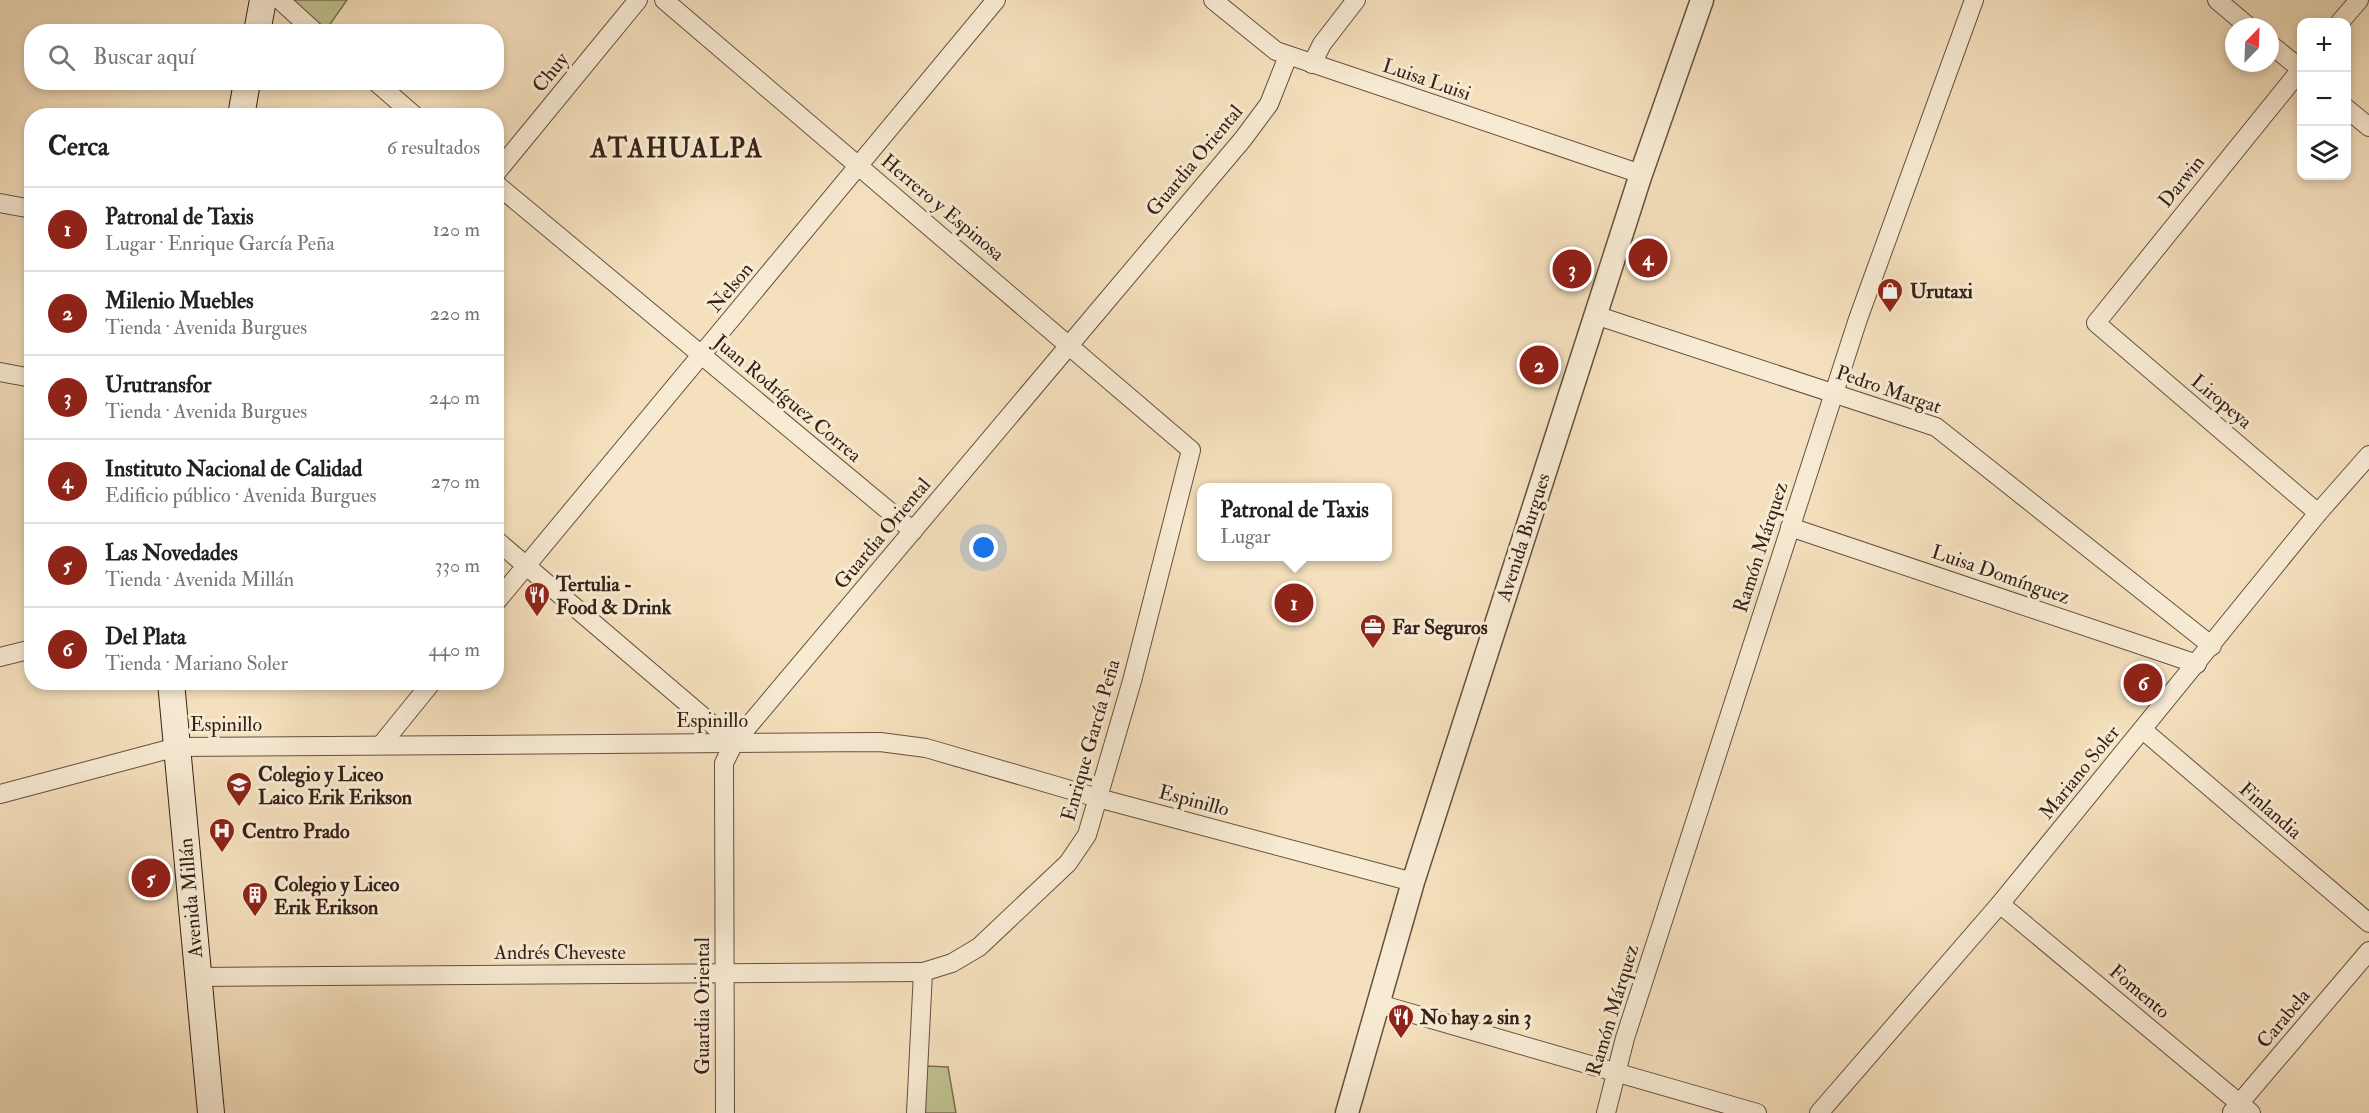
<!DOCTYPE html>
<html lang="es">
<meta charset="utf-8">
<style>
:root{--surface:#fff;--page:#f6f6f6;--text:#222;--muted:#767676;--line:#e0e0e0;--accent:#8f2418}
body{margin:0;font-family:"IM FELL Double Pica",serif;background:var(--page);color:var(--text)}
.controls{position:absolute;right:18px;top:18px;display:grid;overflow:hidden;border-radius:12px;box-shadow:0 3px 9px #0003}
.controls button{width:54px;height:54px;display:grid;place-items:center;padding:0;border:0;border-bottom:2px solid var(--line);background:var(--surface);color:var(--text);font:30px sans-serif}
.compass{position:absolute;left:2225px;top:18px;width:54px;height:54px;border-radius:50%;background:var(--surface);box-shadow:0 3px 9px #0003;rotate:23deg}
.you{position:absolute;left:984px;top:548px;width:21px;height:21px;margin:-15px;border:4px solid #fff;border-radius:50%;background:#1a73e8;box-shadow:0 0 0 9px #1a73e833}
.badge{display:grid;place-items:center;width:39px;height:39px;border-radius:50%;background:var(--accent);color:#fff;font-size:20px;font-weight:700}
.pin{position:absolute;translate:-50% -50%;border:3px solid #fff;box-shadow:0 2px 6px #0006}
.popup{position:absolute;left:1197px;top:483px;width:195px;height:78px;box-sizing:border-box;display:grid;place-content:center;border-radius:12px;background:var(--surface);filter:drop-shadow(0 2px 4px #0005);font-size:20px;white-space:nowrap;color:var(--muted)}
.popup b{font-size:22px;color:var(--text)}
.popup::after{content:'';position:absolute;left:50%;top:100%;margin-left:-12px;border:12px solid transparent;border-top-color:var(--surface)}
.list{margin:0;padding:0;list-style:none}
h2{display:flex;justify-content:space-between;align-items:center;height:78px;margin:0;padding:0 24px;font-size:26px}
h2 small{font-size:20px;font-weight:400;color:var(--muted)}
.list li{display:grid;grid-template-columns:39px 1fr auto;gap:18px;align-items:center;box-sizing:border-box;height:84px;padding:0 24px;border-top:2px solid var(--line)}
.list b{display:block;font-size:22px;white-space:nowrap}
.list p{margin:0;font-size:20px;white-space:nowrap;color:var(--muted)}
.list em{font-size:20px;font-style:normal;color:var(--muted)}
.icon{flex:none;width:33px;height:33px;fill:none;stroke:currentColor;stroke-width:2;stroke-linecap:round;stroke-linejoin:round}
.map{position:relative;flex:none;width:2369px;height:1113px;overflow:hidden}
.search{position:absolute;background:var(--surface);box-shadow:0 3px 9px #0003;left:24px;top:24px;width:480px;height:66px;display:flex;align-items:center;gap:15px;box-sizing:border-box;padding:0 21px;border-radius:24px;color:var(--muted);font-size:22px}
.panel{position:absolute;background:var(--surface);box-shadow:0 3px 9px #0003;left:24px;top:108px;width:480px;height:582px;border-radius:24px}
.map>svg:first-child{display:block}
</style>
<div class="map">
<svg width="2369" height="1113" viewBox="0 0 2369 1113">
<rect width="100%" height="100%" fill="#f5e0bd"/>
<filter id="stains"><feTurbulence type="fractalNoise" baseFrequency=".00333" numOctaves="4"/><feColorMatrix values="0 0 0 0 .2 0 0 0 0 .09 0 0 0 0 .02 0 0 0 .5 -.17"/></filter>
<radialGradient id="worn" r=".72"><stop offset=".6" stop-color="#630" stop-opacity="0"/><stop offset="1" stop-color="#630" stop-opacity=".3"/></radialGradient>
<g fill="#bfc18f" stroke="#7b7053" stroke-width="1.5">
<polygon points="292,0 347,0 326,30"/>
<polygon points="927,1066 948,1067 956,1113 924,1113"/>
</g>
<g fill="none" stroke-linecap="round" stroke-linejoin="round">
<defs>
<g id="minor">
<polyline points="280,0 315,32"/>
<polyline points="664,0 1191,450 1132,681 1087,835 1068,863 979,947 952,963 923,972 916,1113"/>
<polyline points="1213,0 1276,51 1641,174"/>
<polyline points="2217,0 2249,27"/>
<polyline points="2340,22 2359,0"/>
<polyline points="2270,44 2302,70"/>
<polyline points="1312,64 1322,44 1356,0"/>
<polyline points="2302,68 2096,323 2318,513"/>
<polyline points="376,82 415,116"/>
<polyline points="2346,108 2369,127"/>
<polyline points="496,173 638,0"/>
<polyline points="496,184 913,531"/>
<polyline points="0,203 32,209"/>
<polyline points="1595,315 1936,427 2212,646"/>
<polyline points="0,372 32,378"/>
<polyline points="1790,527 2197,664"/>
<polyline points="496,540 734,743"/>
<polyline points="496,602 996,0"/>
<polyline points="0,657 32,649"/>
<polyline points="2143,730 2369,923"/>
<polyline points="381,745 432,682"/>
<polyline points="0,794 177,747 880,742 926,748 1098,798 1413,882"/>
<polyline points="2000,904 2251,1113"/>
<polyline points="197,977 923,972"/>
<polyline points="1379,1004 1757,1113"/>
<polyline points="2232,1112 2369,951"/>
<polyline points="725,1113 724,763 734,743 1243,139 1269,104 1288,56"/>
<polyline points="1606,1113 1625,1038 1858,319 1974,0"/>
<polyline points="1819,1113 2000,904 2318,513 2369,455"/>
</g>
<polyline id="tertiary" points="1347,1113 1413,882 1641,174 1702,0"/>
<g id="secondary">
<polyline points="257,32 263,0"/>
<polyline points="241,116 247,82"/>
<polyline points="171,682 211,1113"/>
</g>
</defs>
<use href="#minor" stroke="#665040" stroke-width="20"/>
<use href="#tertiary" stroke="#665040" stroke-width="25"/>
<use href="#secondary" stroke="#372017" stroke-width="28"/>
<use href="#minor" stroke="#f8ebd4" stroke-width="18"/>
<use href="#tertiary" stroke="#f8ebd4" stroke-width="22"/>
<use href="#secondary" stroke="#f8ebd4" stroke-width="26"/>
</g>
<defs>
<symbol id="shop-pin" viewBox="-11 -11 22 30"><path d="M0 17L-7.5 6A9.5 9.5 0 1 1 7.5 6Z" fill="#8f2418" stroke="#f8ebd4"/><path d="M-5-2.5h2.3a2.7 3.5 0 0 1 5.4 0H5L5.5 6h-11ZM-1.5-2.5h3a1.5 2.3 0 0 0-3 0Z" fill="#fff"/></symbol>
<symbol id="restaurant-pin" viewBox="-11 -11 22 30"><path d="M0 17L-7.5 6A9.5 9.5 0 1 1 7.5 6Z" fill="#8f2418" stroke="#f8ebd4"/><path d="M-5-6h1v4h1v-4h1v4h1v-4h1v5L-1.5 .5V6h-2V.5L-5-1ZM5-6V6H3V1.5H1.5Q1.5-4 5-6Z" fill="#fff"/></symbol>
<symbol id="office-pin" viewBox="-11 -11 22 30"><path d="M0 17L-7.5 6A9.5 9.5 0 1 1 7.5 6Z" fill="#8f2418" stroke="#f8ebd4"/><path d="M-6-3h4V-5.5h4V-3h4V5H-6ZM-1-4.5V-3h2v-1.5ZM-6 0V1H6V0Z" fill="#fff"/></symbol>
<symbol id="school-pin" viewBox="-11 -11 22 30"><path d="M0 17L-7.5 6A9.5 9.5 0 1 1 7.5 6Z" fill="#8f2418" stroke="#f8ebd4"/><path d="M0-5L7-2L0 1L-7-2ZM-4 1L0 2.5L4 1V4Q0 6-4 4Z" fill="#fff"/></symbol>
<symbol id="hospital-pin" viewBox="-11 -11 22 30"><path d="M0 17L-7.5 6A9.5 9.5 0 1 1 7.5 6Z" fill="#8f2418" stroke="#f8ebd4"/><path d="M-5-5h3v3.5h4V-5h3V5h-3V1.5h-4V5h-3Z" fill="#fff"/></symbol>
<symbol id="building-pin" viewBox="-11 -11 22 30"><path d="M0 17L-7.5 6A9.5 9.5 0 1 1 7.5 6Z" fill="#8f2418" stroke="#f8ebd4"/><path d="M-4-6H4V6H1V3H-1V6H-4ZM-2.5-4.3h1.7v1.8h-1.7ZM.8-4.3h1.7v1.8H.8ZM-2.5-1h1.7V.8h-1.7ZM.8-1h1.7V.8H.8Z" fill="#fff"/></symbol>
</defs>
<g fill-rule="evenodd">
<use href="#shop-pin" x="1875" y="276" width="30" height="40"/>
<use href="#restaurant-pin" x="522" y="580" width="30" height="40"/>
<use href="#office-pin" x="1358" y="612" width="30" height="40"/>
<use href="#school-pin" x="224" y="770" width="30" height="40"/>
<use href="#hospital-pin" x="207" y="816" width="30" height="40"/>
<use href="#building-pin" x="240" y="880" width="30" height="40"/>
<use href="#restaurant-pin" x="1386" y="1002" width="30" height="40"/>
</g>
<g text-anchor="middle" stroke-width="6" stroke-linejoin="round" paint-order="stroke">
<g font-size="20" fill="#372017" stroke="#f8ebd4">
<text transform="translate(550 72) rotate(-51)" y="7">Chuy</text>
<text transform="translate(1427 79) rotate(19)" y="7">Luisa Luisi</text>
<text transform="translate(1194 160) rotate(-50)" y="7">Guardia Oriental</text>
<text transform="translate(2181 181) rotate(-51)" y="7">Darwin</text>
<text transform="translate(943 207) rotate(40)" y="7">Herrero y Espinosa</text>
<text transform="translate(730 287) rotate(-50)" y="7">Nelson</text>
<text transform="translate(1889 389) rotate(19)" y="7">Pedro Margat</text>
<text transform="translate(788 398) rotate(40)" y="7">Juan Rodríguez Correa</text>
<text transform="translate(2222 401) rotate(40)" y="7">Liropeya</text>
<text transform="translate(882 533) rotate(-50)" y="7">Guardia Oriental</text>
<text transform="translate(1523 537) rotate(-72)" y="7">Avenida Burgues</text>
<text transform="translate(1760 547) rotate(-72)" y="7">Ramón Márquez</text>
<text transform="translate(2001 574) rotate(19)" y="7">Luisa Domínguez</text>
<text x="712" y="727">Espinillo</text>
<text x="226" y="731">Espinillo</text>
<text transform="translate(1090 740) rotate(-74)" y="7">Enrique García Peña</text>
<text transform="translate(2079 772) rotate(-51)" y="7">Mariano Soler</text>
<text transform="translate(1194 800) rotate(15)" y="7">Espinillo</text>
<text transform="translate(2271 810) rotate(41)" y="7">Finlandia</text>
<text transform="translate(190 898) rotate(-95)" y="7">Avenida Millán</text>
<text x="560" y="959">Andrés Cheveste</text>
<text transform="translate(2140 991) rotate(40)" y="7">Fomento</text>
<text transform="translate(702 1006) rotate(-90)" y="7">Guardia Oriental</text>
<text transform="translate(1612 1010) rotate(-73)" y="7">Ramón Márquez</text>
<text transform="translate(2283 1018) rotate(-50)" y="7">Carabela</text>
</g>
<g font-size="20" font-weight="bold" fill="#372017" stroke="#f8ebd4" text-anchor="start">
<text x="1910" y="298">Urutaxi</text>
<text x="556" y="591">Tertulia -<tspan x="556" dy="23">Food &amp; Drink</tspan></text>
<text x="1392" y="634">Far Seguros</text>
<text x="258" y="781">Colegio y Liceo<tspan x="258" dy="23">Laico Erik Erikson</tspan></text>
<text x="242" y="838">Centro Prado</text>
<text x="274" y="891">Colegio y Liceo<tspan x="274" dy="23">Erik Erikson</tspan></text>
<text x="1420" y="1024">No hay 2 sin 3</text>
</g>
<g font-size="26" font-weight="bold" letter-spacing="1.5" fill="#372017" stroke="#f8ebd4">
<text x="677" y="157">ATAHUALPA</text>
</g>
</g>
<rect width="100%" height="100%" filter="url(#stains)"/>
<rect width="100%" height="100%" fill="url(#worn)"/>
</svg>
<div class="controls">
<button>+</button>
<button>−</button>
<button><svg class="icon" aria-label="layers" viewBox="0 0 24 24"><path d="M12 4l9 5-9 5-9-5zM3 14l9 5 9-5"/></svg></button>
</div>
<svg class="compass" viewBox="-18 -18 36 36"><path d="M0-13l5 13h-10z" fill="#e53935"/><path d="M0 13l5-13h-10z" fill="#767676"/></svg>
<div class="you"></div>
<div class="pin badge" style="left:1294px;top:603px">1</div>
<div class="popup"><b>Patronal de Taxis</b>Lugar</div>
<div class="pin badge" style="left:1539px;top:365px">2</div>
<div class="pin badge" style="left:1572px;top:269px">3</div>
<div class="pin badge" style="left:1648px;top:258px">4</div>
<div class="pin badge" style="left:151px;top:878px">5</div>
<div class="pin badge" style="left:2143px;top:683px">6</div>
<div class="search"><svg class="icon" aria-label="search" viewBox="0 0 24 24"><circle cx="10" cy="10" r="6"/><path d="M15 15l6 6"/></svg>Buscar aquí</div>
<section class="panel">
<h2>Cerca<small>6 resultados</small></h2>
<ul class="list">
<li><span class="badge">1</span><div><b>Patronal de Taxis</b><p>Lugar · Enrique García Peña</p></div><em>120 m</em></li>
<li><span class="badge">2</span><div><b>Milenio Muebles</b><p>Tienda · Avenida Burgues</p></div><em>220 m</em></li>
<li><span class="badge">3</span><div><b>Urutransfor</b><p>Tienda · Avenida Burgues</p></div><em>240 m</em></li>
<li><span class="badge">4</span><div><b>Instituto Nacional de Calidad</b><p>Edificio público · Avenida Burgues</p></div><em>270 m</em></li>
<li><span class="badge">5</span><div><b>Las Novedades</b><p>Tienda · Avenida Millán</p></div><em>330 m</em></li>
<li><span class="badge">6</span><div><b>Del Plata</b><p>Tienda · Mariano Soler</p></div><em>440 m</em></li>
</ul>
</section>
</div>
